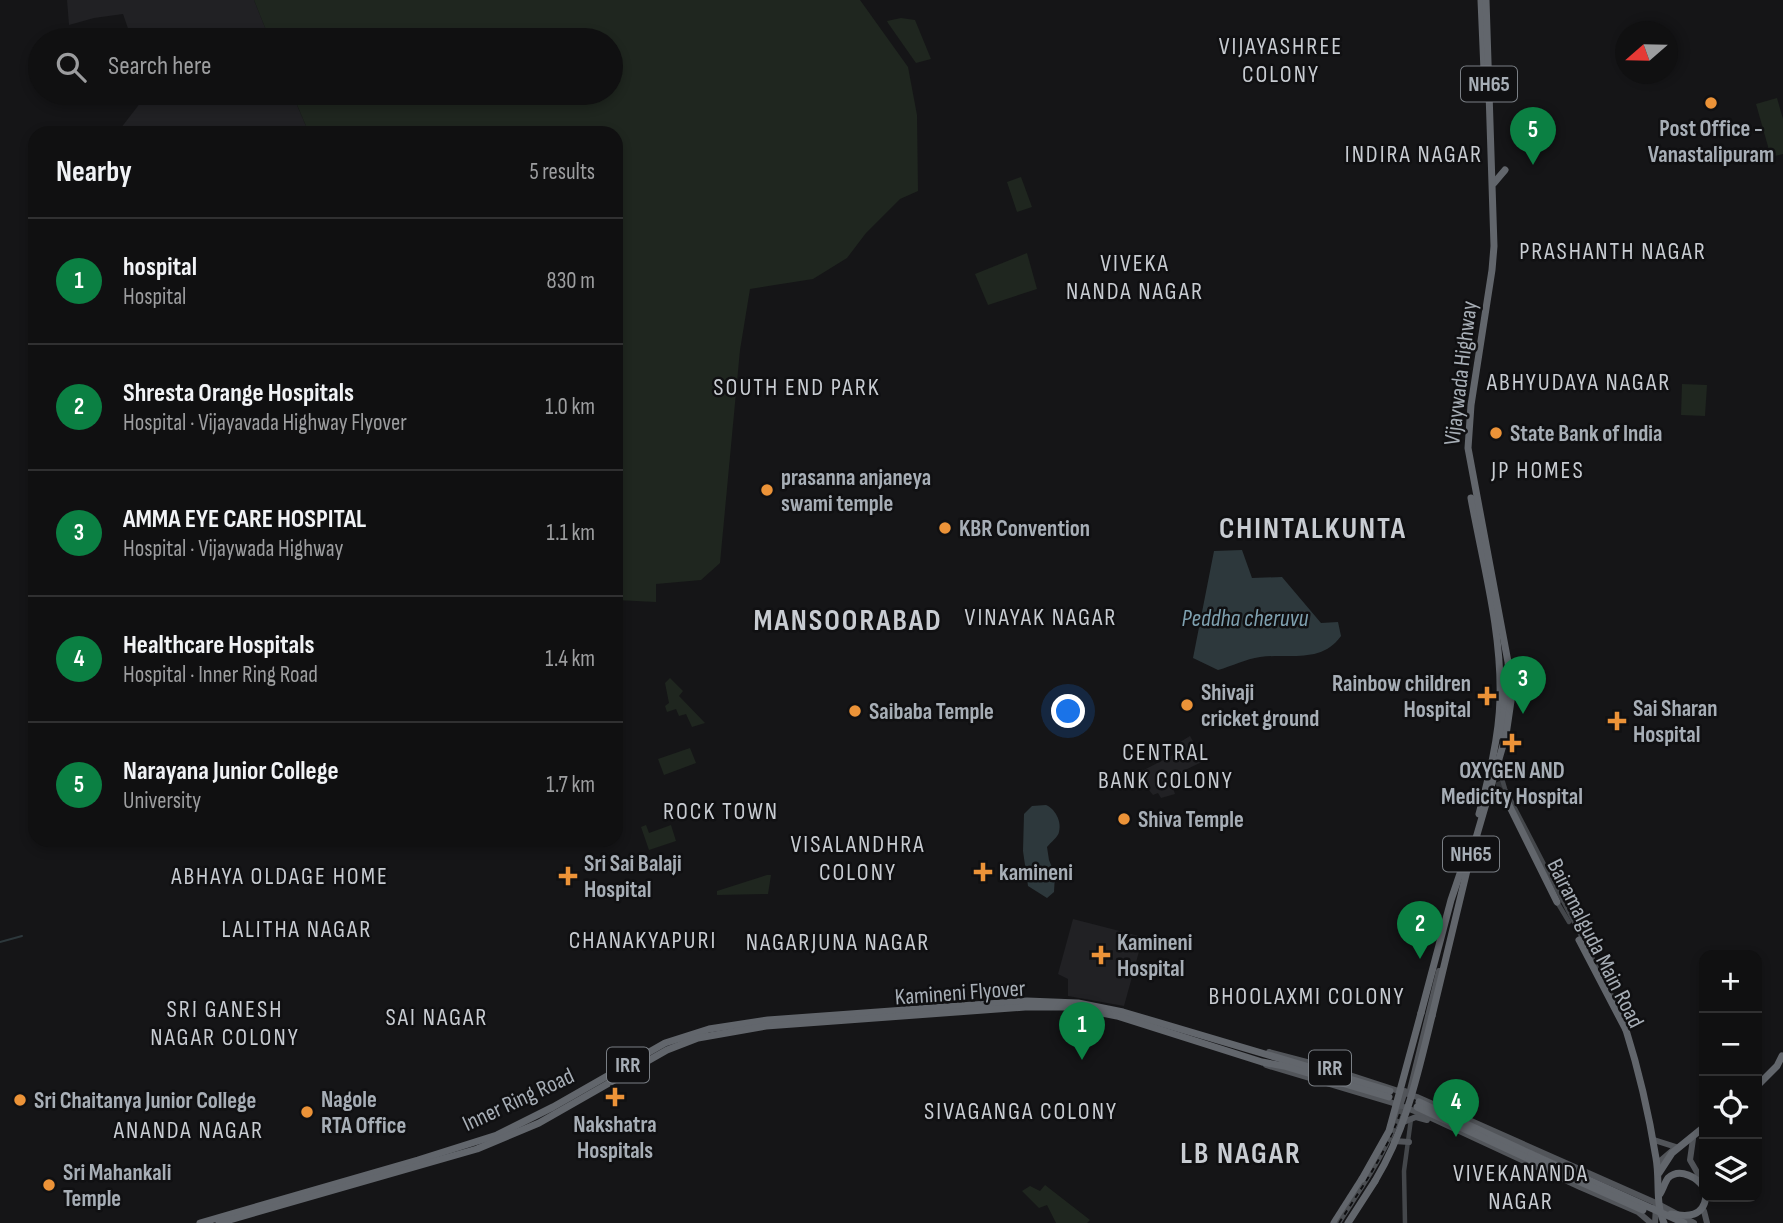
<!DOCTYPE html>
<meta charset="utf-8">
<style>
:root{--surface:#101011;--page:#1e1e1f;--text:#f1f3f6;--muted:#9c9d9f;--line:#303031;--accent:#0b8043}
body{margin:0;font-family:"Sofia Sans Condensed",sans-serif;background:var(--page);color:var(--text)}
.controls{position:absolute;right:21px;bottom:21px;display:grid;overflow:hidden;border-radius:14px;box-shadow:0 4px 10px #0003}
.controls button{width:63px;height:63px;display:grid;place-items:center;padding:0;border:0;border-bottom:2px solid var(--line);background:var(--surface);color:var(--text);font:35px sans-serif}
.compass{position:absolute;left:1615px;top:21px;width:63px;height:63px;border-radius:50%;background:var(--surface);box-shadow:0 4px 10px #0003;rotate:250deg}
.you{position:absolute;left:1069px;top:712px;width:24px;height:24px;margin:-18px;border:5px solid #fff;border-radius:50%;background:#1a73e8;box-shadow:0 0 0 10px #1a73e833}
.badge{display:grid;place-items:center;width:46px;height:46px;border-radius:50%;background:var(--accent);color:#fff;font-size:23px;font-weight:700}
.pin{position:absolute;translate:-50% -58px;filter:drop-shadow(0 2px 4px #0008)}
.pin::after{content:'';position:absolute;top:37px;width:24px;height:21px;background:inherit;clip-path:polygon(0 0,100% 0,50% 100%)}
.list{margin:0;padding:0;list-style:none}
h2{display:flex;justify-content:space-between;align-items:center;height:91px;margin:0;padding:0 28px;font-size:30px}
h2 small{font-size:23px;font-weight:400;color:var(--muted)}
.list li{display:grid;grid-template-columns:46px 1fr auto;gap:21px;align-items:center;box-sizing:border-box;height:126px;padding:0 28px;border-top:2px solid var(--line)}
.list b{display:block;font-size:26px;white-space:nowrap}
.list p{margin:0;font-size:23px;white-space:nowrap;color:var(--muted)}
.list em{font-size:23px;font-style:normal;color:var(--muted)}
.icon{flex:none;width:38px;height:38px;fill:none;stroke:currentColor;stroke-width:2;stroke-linecap:round;stroke-linejoin:round}
.map{position:relative;flex:none;width:1783px;height:1223px;overflow:hidden}
.search{position:absolute;background:var(--surface);box-shadow:0 4px 10px #0003;left:28px;top:28px;width:595px;height:77px;display:flex;align-items:center;gap:18px;box-sizing:border-box;padding:0 24px;border-radius:38px;color:var(--muted);font-size:26px}
.panel{position:absolute;background:var(--surface);box-shadow:0 4px 10px #0003;left:28px;top:126px;width:595px;height:721px;border-radius:21px}
.map>svg:first-child{display:block}
</style>
<div class="map">
<svg width="1783" height="1223" viewBox="0 0 1783 1223">
<rect width="100%" height="100%" fill="#151517"/>
<g fill="#212124">
<polygon points="67,0 254,0 270,40 132,40 123,14 94,18 69,25"/>
<polygon points="148,93 292,93 309,133 117,133"/>
<polygon points="1190,736 1204,761 1185,770 1187,774 1180,777 1182,781 1172,785 1175,794 1161,798 1158,793 1153,795 1136,774 1175,754 1172,747"/>
<polygon points="1073,919 1143,937 1124,1006 1068,996 1068,979 1058,974"/>
</g>
<g fill="#1f261f">
<polygon points="254,0 860,0 908,67 917,115 918,191 900,199 866,233 847,258 813,279 750,289 740,350 720,563 701,580 656,584 656,602 616,600 616,133 309,133 292,93 611,93 611,40 270,40"/>
<polygon points="901,18 915,20 931,59 916,63 888,23 887,21"/>
<polygon points="1777,98 1783,119 1783,154 1771,157 1756,104"/>
<polygon points="1021,177 1032,207 1017,212 1007,182"/>
<polygon points="1027,253 1037,289 988,305 975,274"/>
<polygon points="1682,384 1707,385 1705,416 1681,415"/>
<polygon points="670,678 683,691 679,696 705,723 692,727 686,714 679,716 676,709 667,712 665,706 669,703 665,683"/>
<polygon points="690,748 696,763 664,775 658,759"/>
<polygon points="646,825 649,833 671,825 676,841 649,850 641,827"/>
<polygon points="767,875 771,875 768,894 717,895 717,891"/>
<polygon points="1045,1185 1090,1220 1087,1223 1056,1223 1047,1205 1039,1208 1022,1191 1030,1186 1040,1191"/>
</g>
<g fill="#2d383c">
<path d="M1242,550L1252,578L1282,577L1321,623L1338,622L1341,636C1321,664 1289,653 1260,657C1246,659 1232,666 1218,670L1193,658L1214,551Z"/>
<path d="M1046,805C1055,809 1062,821 1059,832C1058,837 1051,842 1047,847L1049,860L1055,875L1054,892L1047,898L1028,886L1023,851L1024,814L1032,806Z"/>
</g>
<g fill="none" stroke-linecap="round" stroke-linejoin="round">
<polyline stroke="#2d383c" stroke-width="2" points="0,942 22,936"/>
<polyline stroke="#323437" stroke-width="7" stroke-dasharray="7 3.5" stroke-linecap="butt" points="1494,772 1505,797"/>
<g stroke="#44474b" stroke-width="4.5">
<polyline points="1498,765 1505,789 1623,1017"/>
<polyline points="1490,792 1500,794 1504,802"/>
<polyline points="1557,902 1569,922"/>
<polyline points="1405,1223 1404,1171 1411,1119"/>
</g>
<g stroke="#52555a" stroke-width="6">
<polyline points="1269,1052 1322,1066 1417,1097 1656,1203 1694,1223"/>
<polyline points="1266,1065 1393,1103 1425,1115 1580,1187 1638,1212 1651,1223"/>
<polyline points="1410,1090 1439,971"/>
<polyline points="1401,1123 1416,1117 1427,1120"/>
<polyline points="1394,1124 1405,1091"/>
<polyline points="1693,1139 1690,1160 1704,1184"/>
<polyline points="1654,1140 1676,1147"/>
<polyline points="1394,1141 1409,1142"/>
<polyline points="1657,1167 1659,1162 1673,1150"/>
<polyline points="1704,1211 1707,1223"/>
<polyline points="1655,1223 1656,1206"/>
</g>
<g stroke="#62666c" stroke-width="7">
<polyline points="1481,0 1485,94"/>
<polyline points="1494,183 1505,170"/>
<path d="M1471,498C1483,564 1502,632 1500,699C1499,737 1489,777 1479,814"/>
<polyline points="1501,736 1506,689"/>
<polyline points="1505,797 1557,902"/>
<polyline points="1579,940 1626,1030"/>
<polyline points="1421,1013 1451,900 1465,859"/>
<polyline points="1432,1016 1469,862 1506,735 1511,701 1508,662 1468,448 1471,405 1492,270 1494,246 1486,0"/>
<polyline points="1757,1086 1777,1066 1782,1056"/>
<polyline points="1419,1102 1531,1154"/>
<polyline points="1417,1107 1529,1159"/>
<path d="M1660,1194C1663,1189 1665,1182 1668,1178C1680,1167 1698,1178 1704,1188"/>
<polyline points="200,1223 418,1160 497,1135 553,1107 665,1043 709,1029 768,1020 1027,1001 1078,1003 1123,1012 1390,1091"/>
<polyline points="219,1223 477,1149 539,1123 667,1050 698,1038 766,1026 1025,1007 1071,1007 1117,1016 1262,1062 1284,1066 1389,1097"/>
<polyline points="1334,1223 1362,1179"/>
<polyline points="1348,1223 1375,1181"/>
</g>
<defs>
<path id="rail" d="M1339,1223C1362,1187 1387,1152 1401,1111"/>
</defs>
<use href="#rail" stroke="#4b4e52" stroke-width="4.5"/>
<use href="#rail" stroke="#101012" stroke-width="2" stroke-dasharray="5" stroke-linecap="butt"/>
<g stroke="#62666c" stroke-width="7">
<path d="M1626,1030C1639,1071 1649,1115 1656,1158C1660,1179 1655,1203 1664,1223"/>
<polyline points="1531,1154 1684,1223"/>
<polyline points="1529,1159 1643,1210"/>
<polyline points="1659,1173 1672,1153 1704,1127"/>
<polyline points="1362,1179 1389,1131 1421,1013"/>
<path d="M1375,1181C1406,1130 1418,1073 1432,1016"/>
<path d="M1671,1214C1688,1217 1703,1217 1706,1197"/>
</g>
</g>
<g fill="#ec9338" stroke="#101012" stroke-width="2.5">
<circle cx="1711" cy="103" r="7"/>
<circle cx="1496" cy="433" r="7"/>
<circle cx="767" cy="490" r="7"/>
<circle cx="945" cy="528" r="7"/>
<path d="M1483.5 685.5h7v7h7v7h-7v7h-7v-7h-7v-7h7z"/>
<circle cx="1187" cy="705" r="7"/>
<circle cx="855" cy="711" r="7"/>
<path d="M1613.5 710.5h7v7h7v7h-7v7h-7v-7h-7v-7h7z"/>
<path d="M1508.5 732.5h7v7h7v7h-7v7h-7v-7h-7v-7h7z"/>
<circle cx="1124" cy="819" r="7"/>
<path d="M979.5 861.5h7v7h7v7h-7v7h-7v-7h-7v-7h7z"/>
<path d="M564.5 865.5h7v7h7v7h-7v7h-7v-7h-7v-7h7z"/>
<path d="M1097.5 944.5h7v7h7v7h-7v7h-7v-7h-7v-7h7z"/>
<path d="M611.5 1086.5h7v7h7v7h-7v7h-7v-7h-7v-7h7z"/>
<circle cx="20" cy="1100" r="7"/>
<circle cx="307" cy="1112" r="7"/>
<circle cx="49" cy="1185" r="7"/>
</g>
<g text-anchor="middle" stroke-width="5" stroke-linejoin="round" paint-order="stroke">
<g fill="#101012" stroke="#7a7f85" stroke-width="2">
<rect x="1461" y="66.5" width="56" height="35" rx="5"/>
<rect x="1443" y="836.5" width="56" height="35" rx="5"/>
<rect x="607" y="1047.5" width="42" height="35" rx="5"/>
<rect x="1309" y="1050.5" width="42" height="35" rx="5"/>
</g>
<g font-size="21" font-weight="bold" fill="#a7aeb6">
<text x="1489" y="91">NH65</text>
<text x="1471" y="861">NH65</text>
<text x="628" y="1072">IRR</text>
<text x="1330" y="1075">IRR</text>
</g>
<g font-size="23" font-weight="bold" fill="#a7aeb6" stroke="#101012" text-anchor="start">
<text x="1711" y="136" text-anchor="middle">Post Office -<tspan x="1711" dy="26">Vanastalipuram</tspan></text>
<text x="1510" y="441">State Bank of India</text>
<text x="781" y="485">prasanna anjaneya<tspan x="781" dy="26">swami temple</tspan></text>
<text x="959" y="536">KBR Convention</text>
<text x="1471" y="691" text-anchor="end">Rainbow children<tspan x="1471" dy="26">Hospital</tspan></text>
<text x="1201" y="700">Shivaji<tspan x="1201" dy="26">cricket ground</tspan></text>
<text x="1633" y="716">Sai Sharan<tspan x="1633" dy="26">Hospital</tspan></text>
<text x="869" y="719">Saibaba Temple</text>
<text x="1512" y="778" text-anchor="middle">OXYGEN AND<tspan x="1512" dy="26">Medicity Hospital</tspan></text>
<text x="1138" y="827">Shiva Temple</text>
<text x="584" y="871">Sri Sai Balaji<tspan x="584" dy="26">Hospital</tspan></text>
<text x="999" y="880">kamineni</text>
<text x="1117" y="950">Kamineni<tspan x="1117" dy="26">Hospital</tspan></text>
<text x="321" y="1107">Nagole<tspan x="321" dy="26">RTA Office</tspan></text>
<text x="34" y="1108">Sri Chaitanya Junior College</text>
<text x="615" y="1132" text-anchor="middle">Nakshatra<tspan x="615" dy="26">Hospitals</tspan></text>
<text x="63" y="1180">Sri Mahankali<tspan x="63" dy="26">Temple</tspan></text>
</g>
<g font-size="23" fill="#a7aeb6" stroke="#101012">
<text transform="translate(1460 373) rotate(-83)" y="8">Vijaywada Highway</text>
<text transform="translate(1596 943) rotate(63)" y="8">Bairamalguda Main Road</text>
<text transform="translate(960 992) rotate(-4)" y="8">Kamineni Flyover</text>
<text transform="translate(518 1099) rotate(-25)" y="8">Inner Ring Road</text>
</g>
<g font-size="24" letter-spacing="2" fill="#c8ccd2" stroke="#101012">
<text x="1281" y="54">VIJAYASHREE<tspan x="1281" dy="28">COLONY</tspan></text>
<text x="1414" y="162">INDIRA NAGAR</text>
<text x="1613" y="259">PRASHANTH NAGAR</text>
<text x="1135" y="271">VIVEKA<tspan x="1135" dy="28">NANDA NAGAR</tspan></text>
<text x="1579" y="390">ABHYUDAYA NAGAR</text>
<text x="797" y="395">SOUTH END PARK</text>
<text x="1538" y="478">JP HOMES</text>
<text x="1041" y="625">VINAYAK NAGAR</text>
<text x="1166" y="760">CENTRAL<tspan x="1166" dy="28">BANK COLONY</tspan></text>
<text x="721" y="819">ROCK TOWN</text>
<text x="858" y="852">VISALANDHRA<tspan x="858" dy="28">COLONY</tspan></text>
<text x="280" y="884">ABHAYA OLDAGE HOME</text>
<text x="297" y="937">LALITHA NAGAR</text>
<text x="643" y="948">CHANAKYAPURI</text>
<text x="838" y="950">NAGARJUNA NAGAR</text>
<text x="1307" y="1004">BHOOLAXMI COLONY</text>
<text x="225" y="1017">SRI GANESH<tspan x="225" dy="28">NAGAR COLONY</tspan></text>
<text x="437" y="1025">SAI NAGAR</text>
<text x="1021" y="1119">SIVAGANGA COLONY</text>
<text x="189" y="1138">ANANDA NAGAR</text>
<text x="1521" y="1181">VIVEKANANDA<tspan x="1521" dy="28">NAGAR</tspan></text>
</g>
<g font-size="24" font-style="italic" fill="#7fa1b0" stroke="#101012">
<text x="1245" y="626">Peddha cheruvu</text>
</g>
<g font-size="30" font-weight="bold" letter-spacing="2" fill="#c8ccd2" stroke="#101012">
<text x="1313" y="538">CHINTALKUNTA</text>
<text x="848" y="630">MANSOORABAD</text>
<text x="1241" y="1163">LB NAGAR</text>
</g>
</g>
</svg>
<div class="controls">
<button>+</button>
<button>−</button>
<button><svg class="icon" aria-label="locate" viewBox="0 0 24 24"><circle cx="12" cy="12" r="6"/><path d="M12 2v4M12 18v4M2 12h4M18 12h4"/></svg></button>
<button><svg class="icon" aria-label="layers" viewBox="0 0 24 24"><path d="M12 4l9 5-9 5-9-5zM3 14l9 5 9-5"/></svg></button>
</div>
<svg class="compass" viewBox="-18 -18 36 36"><path d="M0-13l5 13h-10z" fill="#e53935"/><path d="M0 13l5-13h-10z" fill="#9c9d9f"/></svg>
<div class="you"></div>
<div class="pin badge" style="left:1082px;top:1060px">1</div>
<div class="pin badge" style="left:1420px;top:959px">2</div>
<div class="pin badge" style="left:1523px;top:714px">3</div>
<div class="pin badge" style="left:1456px;top:1137px">4</div>
<div class="pin badge" style="left:1533px;top:165px">5</div>
<div class="search"><svg class="icon" aria-label="search" viewBox="0 0 24 24"><circle cx="10" cy="10" r="6"/><path d="M15 15l6 6"/></svg>Search here</div>
<section class="panel">
<h2>Nearby<small>5 results</small></h2>
<ul class="list">
<li><span class="badge">1</span><div><b>hospital</b><p>Hospital</p></div><em>830 m</em></li>
<li><span class="badge">2</span><div><b>Shresta Orange Hospitals</b><p>Hospital · Vijayavada Highway Flyover</p></div><em>1.0 km</em></li>
<li><span class="badge">3</span><div><b>AMMA EYE CARE HOSPITAL</b><p>Hospital · Vijaywada Highway</p></div><em>1.1 km</em></li>
<li><span class="badge">4</span><div><b>Healthcare Hospitals</b><p>Hospital · Inner Ring Road</p></div><em>1.4 km</em></li>
<li><span class="badge">5</span><div><b>Narayana Junior College</b><p>University</p></div><em>1.7 km</em></li>
</ul>
</section>
</div>
